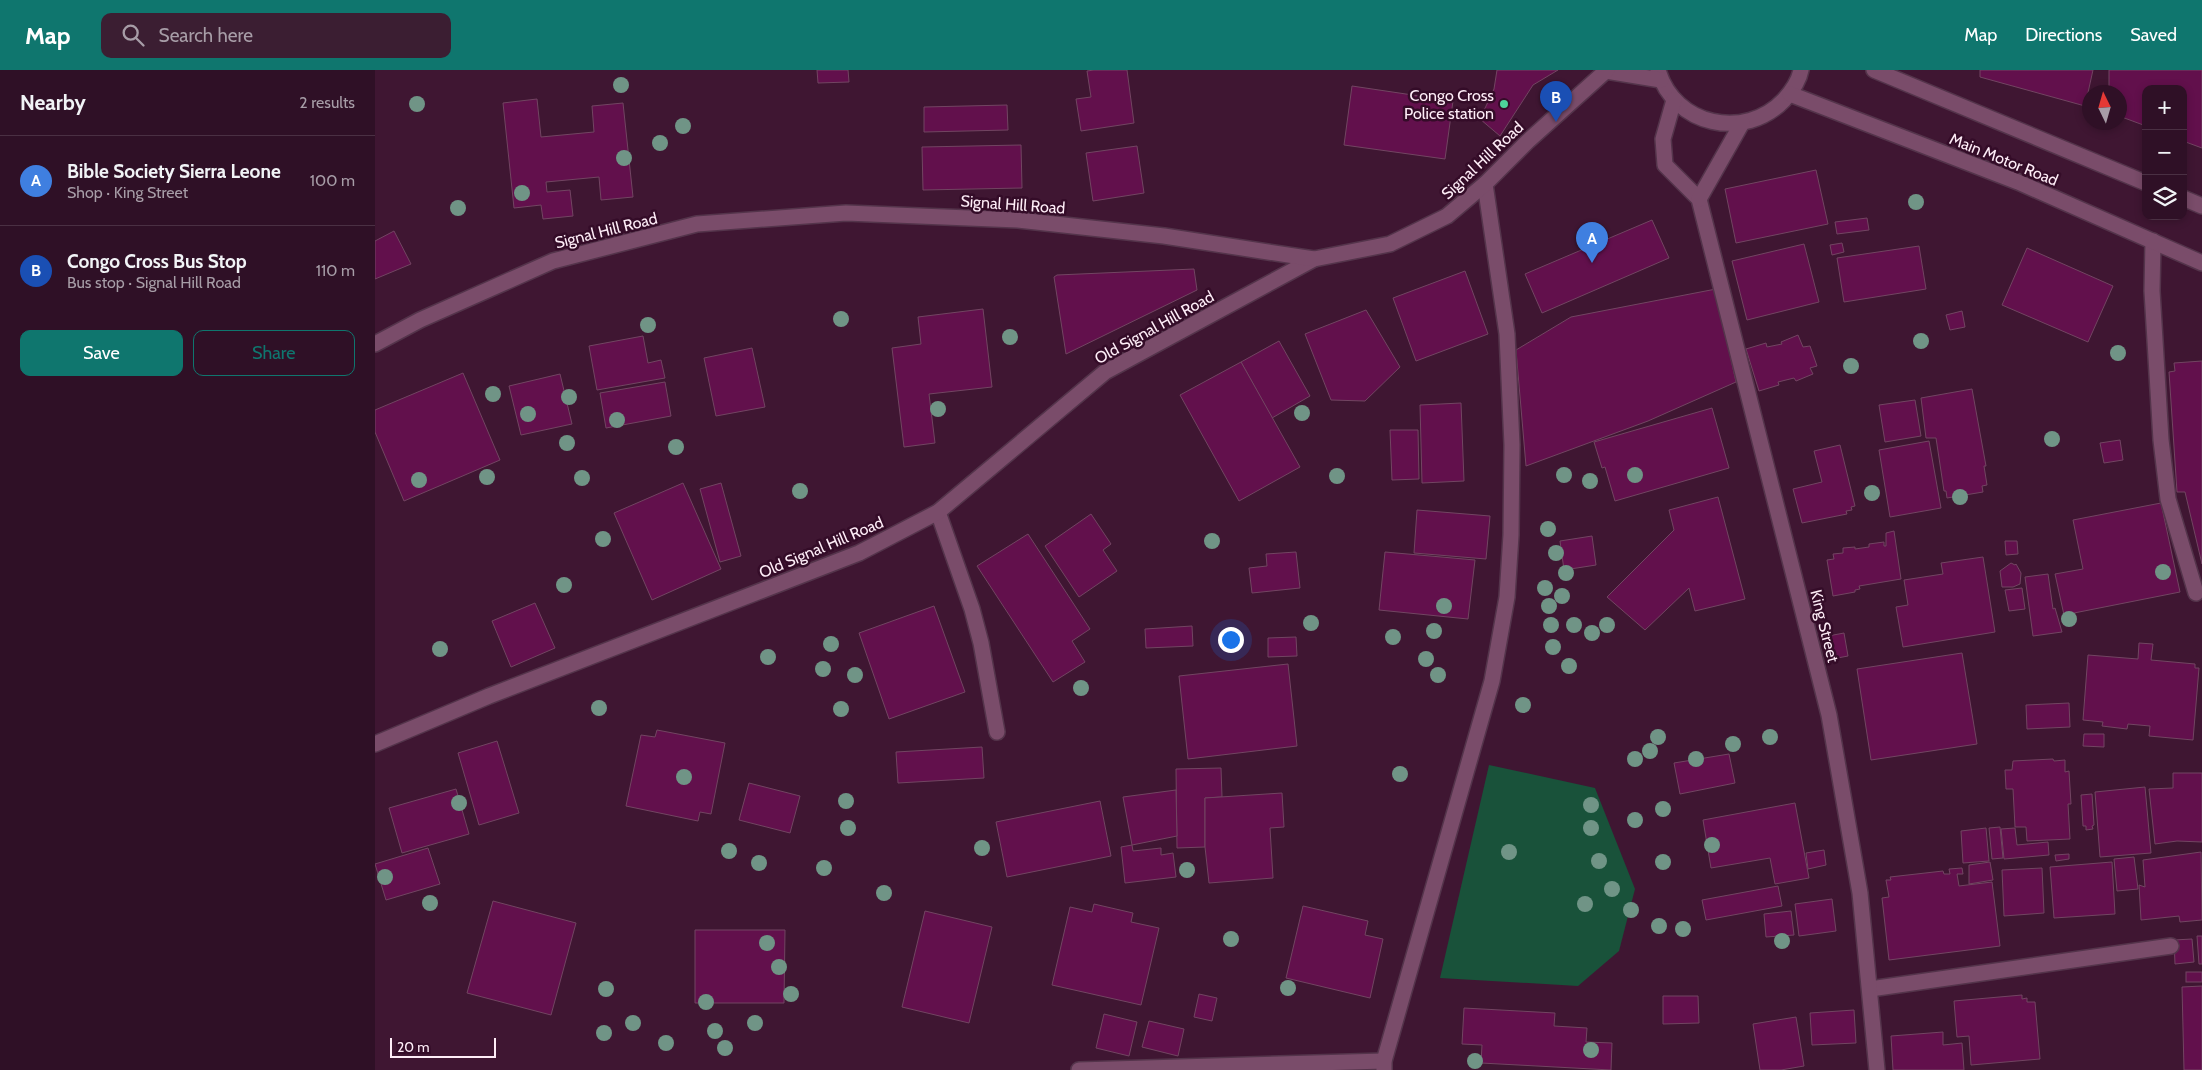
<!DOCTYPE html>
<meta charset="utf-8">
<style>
:root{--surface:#2f1026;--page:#3b1e32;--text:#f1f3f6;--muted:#a79da7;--line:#4a3043;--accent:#0f766e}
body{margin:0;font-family:Cabin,sans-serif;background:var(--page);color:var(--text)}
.controls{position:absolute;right:15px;top:15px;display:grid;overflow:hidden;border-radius:10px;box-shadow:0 2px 8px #0003}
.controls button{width:45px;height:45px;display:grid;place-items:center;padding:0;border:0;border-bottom:1px solid var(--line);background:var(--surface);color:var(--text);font:25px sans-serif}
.compass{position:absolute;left:1707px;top:15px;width:45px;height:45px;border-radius:50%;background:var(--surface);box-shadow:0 2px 8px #0003;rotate:355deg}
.scale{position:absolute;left:15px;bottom:12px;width:106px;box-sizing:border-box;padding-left:5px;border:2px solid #feedf7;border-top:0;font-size:14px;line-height:18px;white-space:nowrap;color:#feedf7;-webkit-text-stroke:4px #340c28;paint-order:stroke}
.you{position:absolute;left:855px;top:569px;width:18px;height:18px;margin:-12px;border:4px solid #fff;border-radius:50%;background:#1a73e8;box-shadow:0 0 0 8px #1a73e833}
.badge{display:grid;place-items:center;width:32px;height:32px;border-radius:50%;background:var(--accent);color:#fff;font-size:16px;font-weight:700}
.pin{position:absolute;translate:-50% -41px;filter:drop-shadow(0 1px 2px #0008)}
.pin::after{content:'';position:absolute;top:26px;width:18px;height:15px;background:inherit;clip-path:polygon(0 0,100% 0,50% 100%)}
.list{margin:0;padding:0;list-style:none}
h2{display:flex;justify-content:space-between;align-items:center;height:65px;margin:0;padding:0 20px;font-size:21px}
h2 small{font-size:16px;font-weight:400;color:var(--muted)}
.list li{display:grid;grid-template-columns:32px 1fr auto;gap:15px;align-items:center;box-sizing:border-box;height:90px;padding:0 20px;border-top:1px solid var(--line)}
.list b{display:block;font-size:19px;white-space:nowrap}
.list p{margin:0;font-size:16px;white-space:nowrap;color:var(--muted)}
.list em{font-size:16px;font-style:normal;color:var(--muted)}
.actions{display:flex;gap:10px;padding:15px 20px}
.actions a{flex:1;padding:11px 0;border:1px solid var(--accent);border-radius:10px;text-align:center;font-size:18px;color:var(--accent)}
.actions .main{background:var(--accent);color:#fff}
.icon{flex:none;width:28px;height:28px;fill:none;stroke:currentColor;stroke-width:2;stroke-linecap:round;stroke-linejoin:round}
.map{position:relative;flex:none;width:1827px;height:1000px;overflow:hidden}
header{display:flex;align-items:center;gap:30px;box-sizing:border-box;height:70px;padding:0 25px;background:var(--accent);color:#fff}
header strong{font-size:24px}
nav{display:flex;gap:28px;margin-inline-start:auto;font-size:18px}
.search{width:350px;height:45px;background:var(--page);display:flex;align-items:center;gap:12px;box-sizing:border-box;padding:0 18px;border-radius:10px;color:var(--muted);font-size:19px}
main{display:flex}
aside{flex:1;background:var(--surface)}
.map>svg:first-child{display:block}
</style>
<header>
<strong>Map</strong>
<div class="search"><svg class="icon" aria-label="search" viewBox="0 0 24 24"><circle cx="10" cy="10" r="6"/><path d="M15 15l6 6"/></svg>Search here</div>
<nav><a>Map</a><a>Directions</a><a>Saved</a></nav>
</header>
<main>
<aside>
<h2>Nearby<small>2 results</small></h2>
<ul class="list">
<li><span class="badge" style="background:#3f7fe0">A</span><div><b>Bible Society Sierra Leone</b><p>Shop · King Street</p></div><em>100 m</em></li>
<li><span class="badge" style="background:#1a4fb4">B</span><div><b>Congo Cross Bus Stop</b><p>Bus stop · Signal Hill Road</p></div><em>110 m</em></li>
</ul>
<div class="actions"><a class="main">Save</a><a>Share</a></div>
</aside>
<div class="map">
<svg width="1827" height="1000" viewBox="0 0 1827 1000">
<rect width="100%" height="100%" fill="#3f1632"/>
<polygon fill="#19523a" points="1114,695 1220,718 1260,819 1244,881 1203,916 1065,908"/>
<g fill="#62104c" stroke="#724562">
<polygon points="442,0 473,0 474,12 443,13"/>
<polygon points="719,0 752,0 759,53 706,61 701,29 716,27 712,1"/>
<polygon points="1122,0 1183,0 1158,15 1125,66 1105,49 1119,19"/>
<polygon points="1605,0 1718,0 1710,36 1605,7"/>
<polygon points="1734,0 1827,0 1827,78 1808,71 1808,19 1771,19 1771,56 1744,46 1744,22 1734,22"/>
<polygon points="977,16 1078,31 1070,89 969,75"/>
<polygon points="162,29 166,67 219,62 217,36 248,33 258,127 226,130 224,107 171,112 172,122 195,120 198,146 168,149 166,135 139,138 128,33"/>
<polygon points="632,35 633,60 549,62 549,37"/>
<polygon points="646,75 647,118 548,120 547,77"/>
<polygon points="762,76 769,123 718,131 711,83"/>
<polygon points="1441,100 1453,154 1361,173 1350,119"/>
<polygon points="1492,148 1494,160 1462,164 1460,152"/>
<polygon points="1277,150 1294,188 1167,243 1150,204"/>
<polygon points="19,161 36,194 0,209 0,171"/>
<polygon points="1467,173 1469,182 1457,185 1455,175"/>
<polygon points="1429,174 1444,232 1372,250 1357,191"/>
<polygon points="1544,176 1551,219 1469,232 1462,188"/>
<polygon points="1652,178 1738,216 1713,272 1627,235"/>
<polygon points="819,199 822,220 691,284 679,207 682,205"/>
<polygon points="1090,201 1113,264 1041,291 1018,228"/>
<polygon points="1341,219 1361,312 1273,351 1151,396 1141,280 1196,247"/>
<polygon points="608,239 617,317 554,324 560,373 529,377 517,278 546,274 543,247"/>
<polygon points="991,240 1025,297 990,331 956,330 930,264"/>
<polygon points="1587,241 1590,257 1575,260 1571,245"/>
<polygon points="1423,265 1428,277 1435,276 1442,296 1435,298 1438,304 1421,311 1419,308 1403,312 1404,315 1384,321 1371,279 1391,273 1392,277 1407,274 1406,272"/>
<polygon points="268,266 273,293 286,290 290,308 222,320 214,276"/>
<polygon points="904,271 935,326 897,348 866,292"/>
<polygon points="377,278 390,337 341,346 329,288"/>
<polygon points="1827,291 1827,494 1810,422 1802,422 1794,302 1800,301 1799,293"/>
<polygon points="866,292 925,397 864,431 805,325"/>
<polygon points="88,303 125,390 29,431 0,362 0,340"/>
<polygon points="185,304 197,354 146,365 134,316"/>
<polygon points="290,312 296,346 231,358 225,323"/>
<polygon points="1597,319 1611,396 1609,396 1612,415 1607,416 1608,422 1572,428 1571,421 1569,421 1561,368 1551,368 1546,328"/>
<polygon points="1540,330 1546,366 1510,372 1504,335"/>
<polygon points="1086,333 1089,411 1047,413 1045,335"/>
<polygon points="1337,338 1354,398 1240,431 1230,397 1227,398 1219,372"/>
<polygon points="1015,360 1043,360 1044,409 1017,410"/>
<polygon points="1745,370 1748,390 1729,393 1725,373"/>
<polygon points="1554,371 1566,438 1515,447 1504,380"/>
<polygon points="1465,375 1480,436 1476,437 1477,440 1471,441 1472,444 1427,453 1418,419 1447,412 1439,381"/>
<polygon points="308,413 346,499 277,530 239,443"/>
<polygon points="346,413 366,486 345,492 325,419"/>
<polygon points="1343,427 1370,529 1320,541 1314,518 1270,560 1232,527 1299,460 1294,440"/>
<polygon points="1786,433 1805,522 1689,545 1680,504 1708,499 1698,450"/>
<polygon points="1042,440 1115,446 1111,489 1039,483"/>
<polygon points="716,444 736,474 728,480 742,501 704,527 670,476"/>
<polygon points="1519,461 1526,509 1484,516 1485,519 1480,520 1480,522 1458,526 1452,490 1459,489 1458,484 1468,483 1468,478 1480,477 1480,479 1494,477 1494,474 1509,472 1509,476 1511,476 1511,463"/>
<polygon points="653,464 715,559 697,571 710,592 678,612 602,496"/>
<polygon points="1217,466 1221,495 1189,500 1185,471"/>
<polygon points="1630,471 1642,471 1643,484 1631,485"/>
<polygon points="921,482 925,518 877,523 874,498 892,496 891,484"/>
<polygon points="1010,482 1100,490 1093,549 1004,540"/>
<polygon points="1608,487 1620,562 1528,577 1521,537 1533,535 1529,510 1568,504 1566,493"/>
<polygon points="1636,493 1640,495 1641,494 1646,503 1645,514 1638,517 1627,517 1625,501"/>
<polygon points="1673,504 1678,539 1680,538 1687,562 1658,566 1650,507"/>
<polygon points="1647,518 1650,539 1634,541 1630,520"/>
<polygon points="160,533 180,578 136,597 117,551"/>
<polygon points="559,536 590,622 514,649 484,563"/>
<polygon points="817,556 818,576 771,578 770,559"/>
<polygon points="1469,563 1473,586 1452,590 1448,567"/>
<polygon points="921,567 922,586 893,587 893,568"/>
<polygon points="1764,573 1778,574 1776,590 1820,594 1820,598 1824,598 1818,670 1774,666 1775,656 1753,654 1752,659 1727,656 1728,652 1708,650 1713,585 1763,589"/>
<polygon points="1587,583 1602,674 1496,690 1482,599"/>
<polygon points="913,594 922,676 813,689 804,606"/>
<polygon points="1694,633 1695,657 1652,659 1651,635"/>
<polygon points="282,660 350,673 336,744 325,742 323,751 251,736 266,665 280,667"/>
<polygon points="1709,664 1729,664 1729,677 1708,676"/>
<polygon points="122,671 144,743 104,755 83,683"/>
<polygon points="607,677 609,708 523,713 521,682"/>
<polygon points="1354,684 1360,713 1305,724 1299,693"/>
<polygon points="1678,689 1679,691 1690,690 1690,702 1694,701 1696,734 1693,734 1695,769 1652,771 1651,757 1640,757 1638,719 1631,719 1630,700 1637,700 1638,691"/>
<polygon points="846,698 847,727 830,728 830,777 802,778 801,699"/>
<polygon points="1798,703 1827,703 1827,772 1802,771 1780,774 1774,719 1798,718"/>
<polygon points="374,713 425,726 415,763 364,750"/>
<polygon points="1770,717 1776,783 1725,787 1720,722"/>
<polygon points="81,719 94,764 27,783 14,738"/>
<polygon points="801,720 802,766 757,775 748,727"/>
<polygon points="907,723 909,757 895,758 898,808 834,813 830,777 830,728"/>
<polygon points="1717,724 1719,755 1717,756 1718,759 1711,760 1711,756 1708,756 1706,725"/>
<polygon points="725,731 736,786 632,807 621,752"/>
<polygon points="1420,733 1434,808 1400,814 1395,788 1336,798 1328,750"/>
<polygon points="1625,757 1628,788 1617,789 1614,758"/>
<polygon points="1611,758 1614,791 1588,793 1586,761"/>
<polygon points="1640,758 1642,775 1673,772 1674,785 1629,789 1626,759"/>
<polygon points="757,775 758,781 786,778 786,785 798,783 801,807 750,813 746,777"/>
<polygon points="53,778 65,814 11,830 0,794"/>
<polygon points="1449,780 1451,795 1433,799 1431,783"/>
<polygon points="1826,782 1827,850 1805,852 1804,846 1766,850 1764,815 1770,817 1768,790"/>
<polygon points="1694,784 1694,789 1681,791 1680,785"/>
<polygon points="1759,787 1763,819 1742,821 1739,789"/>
<polygon points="1615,792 1618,810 1594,814 1594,795"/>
<polygon points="1737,792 1740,844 1679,848 1675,797"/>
<polygon points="1587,798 1588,804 1582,804 1584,816 1617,812 1625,876 1514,890 1507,828 1514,827 1511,810 1516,810 1515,807 1568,801 1569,804 1575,804 1574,799"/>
<polygon points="1667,798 1669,843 1629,846 1627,800"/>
<polygon points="1403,816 1407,836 1331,850 1327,830"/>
<polygon points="1457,829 1461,861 1424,866 1420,834"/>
<polygon points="118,831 201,853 176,945 92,923"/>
<polygon points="719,834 758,843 756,852 784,858 766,935 677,915 695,837 717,842"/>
<polygon points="928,836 993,851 990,865 1008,869 995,928 911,908"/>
<polygon points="550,841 617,857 594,953 527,937"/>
<polygon points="1416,841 1419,865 1391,867 1389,844"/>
<polygon points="320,860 410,860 409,933 320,933"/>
<polygon points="1822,866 1827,866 1827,894 1824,894"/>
<polygon points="1817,869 1819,892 1800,894 1799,870"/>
<rect x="1811" y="902" width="16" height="10"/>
<polygon points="1827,916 1827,1000 1809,1000 1807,917"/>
<polygon points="824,924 842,928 837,951 819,947"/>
<polygon points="1647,925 1647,929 1652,928 1652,932 1660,932 1665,989 1596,995 1594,966 1582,967 1579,931"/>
<polygon points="1288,926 1323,926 1324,953 1288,954"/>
<polygon points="1089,938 1180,943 1179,956 1212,958 1211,972 1237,973 1236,1000 1106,993 1107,975 1087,974"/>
<polygon points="1479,940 1481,973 1437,975 1435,943"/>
<polygon points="729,944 762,952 754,986 721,978"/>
<polygon points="1421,947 1429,996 1406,1000 1385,1000 1378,954"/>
<polygon points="774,951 809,959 803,986 767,977"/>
<polygon points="1568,962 1568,975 1587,973 1589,1000 1518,1000 1516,966"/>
</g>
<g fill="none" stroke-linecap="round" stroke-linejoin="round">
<defs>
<g id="lane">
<polyline points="1778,171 1777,221 1786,370 1793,429 1821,523"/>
<polyline points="563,442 597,539 606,573 622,662"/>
<polyline points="1495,919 1796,876"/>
</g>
<g id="street">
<polyline points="0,674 114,626 484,483 563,442 730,302 939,189"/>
<polyline points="704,1000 1009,991"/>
<polyline points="1009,1000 1009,991 1117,611 1132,527 1136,465 1137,375 1132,264 1110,114"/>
</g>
<g id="secondary">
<path d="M1283,0C1299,56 1370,71 1409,30C1417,21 1424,11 1426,0"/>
<polyline points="1499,0 1771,113"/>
<polyline points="1231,1 1286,10"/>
<polyline points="1415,24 1643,112 1827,193"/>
<polyline points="1299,30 1288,69 1290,95 1324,129 1454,645 1485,823 1502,1000"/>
<polyline points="1808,128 1827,136"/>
<polyline points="1324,129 1367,53"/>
<polyline points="0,274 45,250 178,191 322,154 471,143 643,150 789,166 939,189 1015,174 1072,146 1110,114 1153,71 1232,0"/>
</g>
</defs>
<use href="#lane" stroke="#54344b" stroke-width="18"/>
<use href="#street" stroke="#54344b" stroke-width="18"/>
<use href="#secondary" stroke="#54344b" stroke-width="18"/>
<use href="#lane" stroke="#7a4c6a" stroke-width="15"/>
<use href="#street" stroke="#7a4c6a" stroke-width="15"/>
<use href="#secondary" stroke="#7a4c6a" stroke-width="15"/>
</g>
<g fill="#709486">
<circle cx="246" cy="15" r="8"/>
<circle cx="42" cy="34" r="8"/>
<circle cx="308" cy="56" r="8"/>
<circle cx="285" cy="73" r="8"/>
<circle cx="249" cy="88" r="8"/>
<circle cx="147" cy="123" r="8"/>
<circle cx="1541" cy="132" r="8"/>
<circle cx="83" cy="138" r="8"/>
<circle cx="466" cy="249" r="8"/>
<circle cx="273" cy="255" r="8"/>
<circle cx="635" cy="267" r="8"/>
<circle cx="1546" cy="271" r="8"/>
<circle cx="1743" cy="283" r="8"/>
<circle cx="1476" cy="296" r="8"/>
<circle cx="118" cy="324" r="8"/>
<circle cx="194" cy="327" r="8"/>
<circle cx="563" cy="339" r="8"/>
<circle cx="927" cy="343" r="8"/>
<circle cx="153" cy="344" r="8"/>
<circle cx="242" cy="350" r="8"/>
<circle cx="1677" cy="369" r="8"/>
<circle cx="192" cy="373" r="8"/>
<circle cx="301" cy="377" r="8"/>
<circle cx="1189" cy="405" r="8"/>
<circle cx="1260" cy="405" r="8"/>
<circle cx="962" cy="406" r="8"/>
<circle cx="112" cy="407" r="8"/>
<circle cx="207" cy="408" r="8"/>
<circle cx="44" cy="410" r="8"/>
<circle cx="1215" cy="411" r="8"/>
<circle cx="425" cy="421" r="8"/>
<circle cx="1497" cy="423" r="8"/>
<circle cx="1585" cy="427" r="8"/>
<circle cx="1173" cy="459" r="8"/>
<circle cx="228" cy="469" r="8"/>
<circle cx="837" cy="471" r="8"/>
<circle cx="1181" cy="483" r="8"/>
<circle cx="1788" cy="502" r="8"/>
<circle cx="1191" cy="503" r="8"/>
<circle cx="189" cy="515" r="8"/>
<circle cx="1170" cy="518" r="8"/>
<circle cx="1187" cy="526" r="8"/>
<circle cx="1069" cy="536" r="8"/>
<circle cx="1174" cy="536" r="8"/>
<circle cx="1694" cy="549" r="8"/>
<circle cx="936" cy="553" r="8"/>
<circle cx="1176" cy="555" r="8"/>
<circle cx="1199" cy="555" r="8"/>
<circle cx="1232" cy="555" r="8"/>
<circle cx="1059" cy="561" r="8"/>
<circle cx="1217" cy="563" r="8"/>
<circle cx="1018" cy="567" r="8"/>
<circle cx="456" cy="574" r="8"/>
<circle cx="1178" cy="577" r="8"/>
<circle cx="65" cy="579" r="8"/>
<circle cx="393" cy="587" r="8"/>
<circle cx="1051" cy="589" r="8"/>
<circle cx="1194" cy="596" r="8"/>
<circle cx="448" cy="599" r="8"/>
<circle cx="480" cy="605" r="8"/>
<circle cx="1063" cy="605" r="8"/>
<circle cx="706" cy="618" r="8"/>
<circle cx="1148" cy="635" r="8"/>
<circle cx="224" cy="638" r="8"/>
<circle cx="466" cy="639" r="8"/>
<circle cx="1283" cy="667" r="8"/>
<circle cx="1395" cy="667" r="8"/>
<circle cx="1358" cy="674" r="8"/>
<circle cx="1275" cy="681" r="8"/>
<circle cx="1260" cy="689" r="8"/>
<circle cx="1321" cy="689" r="8"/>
<circle cx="1025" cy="704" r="8"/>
<circle cx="309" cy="707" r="8"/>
<circle cx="471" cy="731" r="8"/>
<circle cx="84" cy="733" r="8"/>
<circle cx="1216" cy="735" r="8"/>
<circle cx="1288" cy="739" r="8"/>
<circle cx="1260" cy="750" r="8"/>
<circle cx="473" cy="758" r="8"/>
<circle cx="1216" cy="758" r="8"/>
<circle cx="1337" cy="775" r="8"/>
<circle cx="607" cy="778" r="8"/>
<circle cx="354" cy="781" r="8"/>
<circle cx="1134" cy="782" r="8"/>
<circle cx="1224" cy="791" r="8"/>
<circle cx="1288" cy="792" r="8"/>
<circle cx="384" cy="793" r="8"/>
<circle cx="449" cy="798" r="8"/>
<circle cx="812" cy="800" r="8"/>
<circle cx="10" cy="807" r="8"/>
<circle cx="1237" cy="819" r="8"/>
<circle cx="509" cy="823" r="8"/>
<circle cx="55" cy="833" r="8"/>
<circle cx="1210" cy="834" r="8"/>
<circle cx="1256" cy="840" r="8"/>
<circle cx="1284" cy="856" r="8"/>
<circle cx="1308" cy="859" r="8"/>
<circle cx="856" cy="869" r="8"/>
<circle cx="1407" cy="871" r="8"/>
<circle cx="392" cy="873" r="8"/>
<circle cx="404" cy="897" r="8"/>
<circle cx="913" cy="918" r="8"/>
<circle cx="231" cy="919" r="8"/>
<circle cx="416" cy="924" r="8"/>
<circle cx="331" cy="932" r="8"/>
<circle cx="258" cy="953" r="8"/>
<circle cx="380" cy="953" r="8"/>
<circle cx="340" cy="961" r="8"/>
<circle cx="229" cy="963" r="8"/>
<circle cx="291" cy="973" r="8"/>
<circle cx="350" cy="978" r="8"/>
<circle cx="1216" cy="980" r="8"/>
<circle cx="1100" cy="991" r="8"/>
</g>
<circle fill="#4dd39a" stroke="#340c28" stroke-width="2" cx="1129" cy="34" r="5"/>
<g text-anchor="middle" stroke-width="5" stroke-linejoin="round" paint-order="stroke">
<g font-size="16" fill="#feedf7" stroke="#340c28" text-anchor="end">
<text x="1119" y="31">Congo Cross<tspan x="1119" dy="18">Police station</tspan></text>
</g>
<g font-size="16" fill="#feedf7" stroke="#340c28">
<text transform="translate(1629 89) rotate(22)" y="6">Main Motor Road</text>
<text transform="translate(1107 90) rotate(-43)" y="6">Signal Hill Road</text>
<text transform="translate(638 134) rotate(4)" y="6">Signal Hill Road</text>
<text transform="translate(231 160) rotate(-14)" y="6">Signal Hill Road</text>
<text transform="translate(779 257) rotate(-29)" y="6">Old Signal Hill Road</text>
<text transform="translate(446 477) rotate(-23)" y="6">Old Signal Hill Road</text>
<text transform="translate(1450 556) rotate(76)" y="6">King Street</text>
</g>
</g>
</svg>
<div class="controls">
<button>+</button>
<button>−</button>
<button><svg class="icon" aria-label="layers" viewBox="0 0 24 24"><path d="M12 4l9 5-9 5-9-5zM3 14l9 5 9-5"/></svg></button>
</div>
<svg class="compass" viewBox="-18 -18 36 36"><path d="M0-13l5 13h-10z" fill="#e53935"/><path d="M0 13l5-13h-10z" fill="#a79da7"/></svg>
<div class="scale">20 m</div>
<div class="you"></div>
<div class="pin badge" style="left:1217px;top:193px;background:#3f7fe0">A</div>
<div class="pin badge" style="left:1181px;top:52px;background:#1a4fb4">B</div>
</div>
</main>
